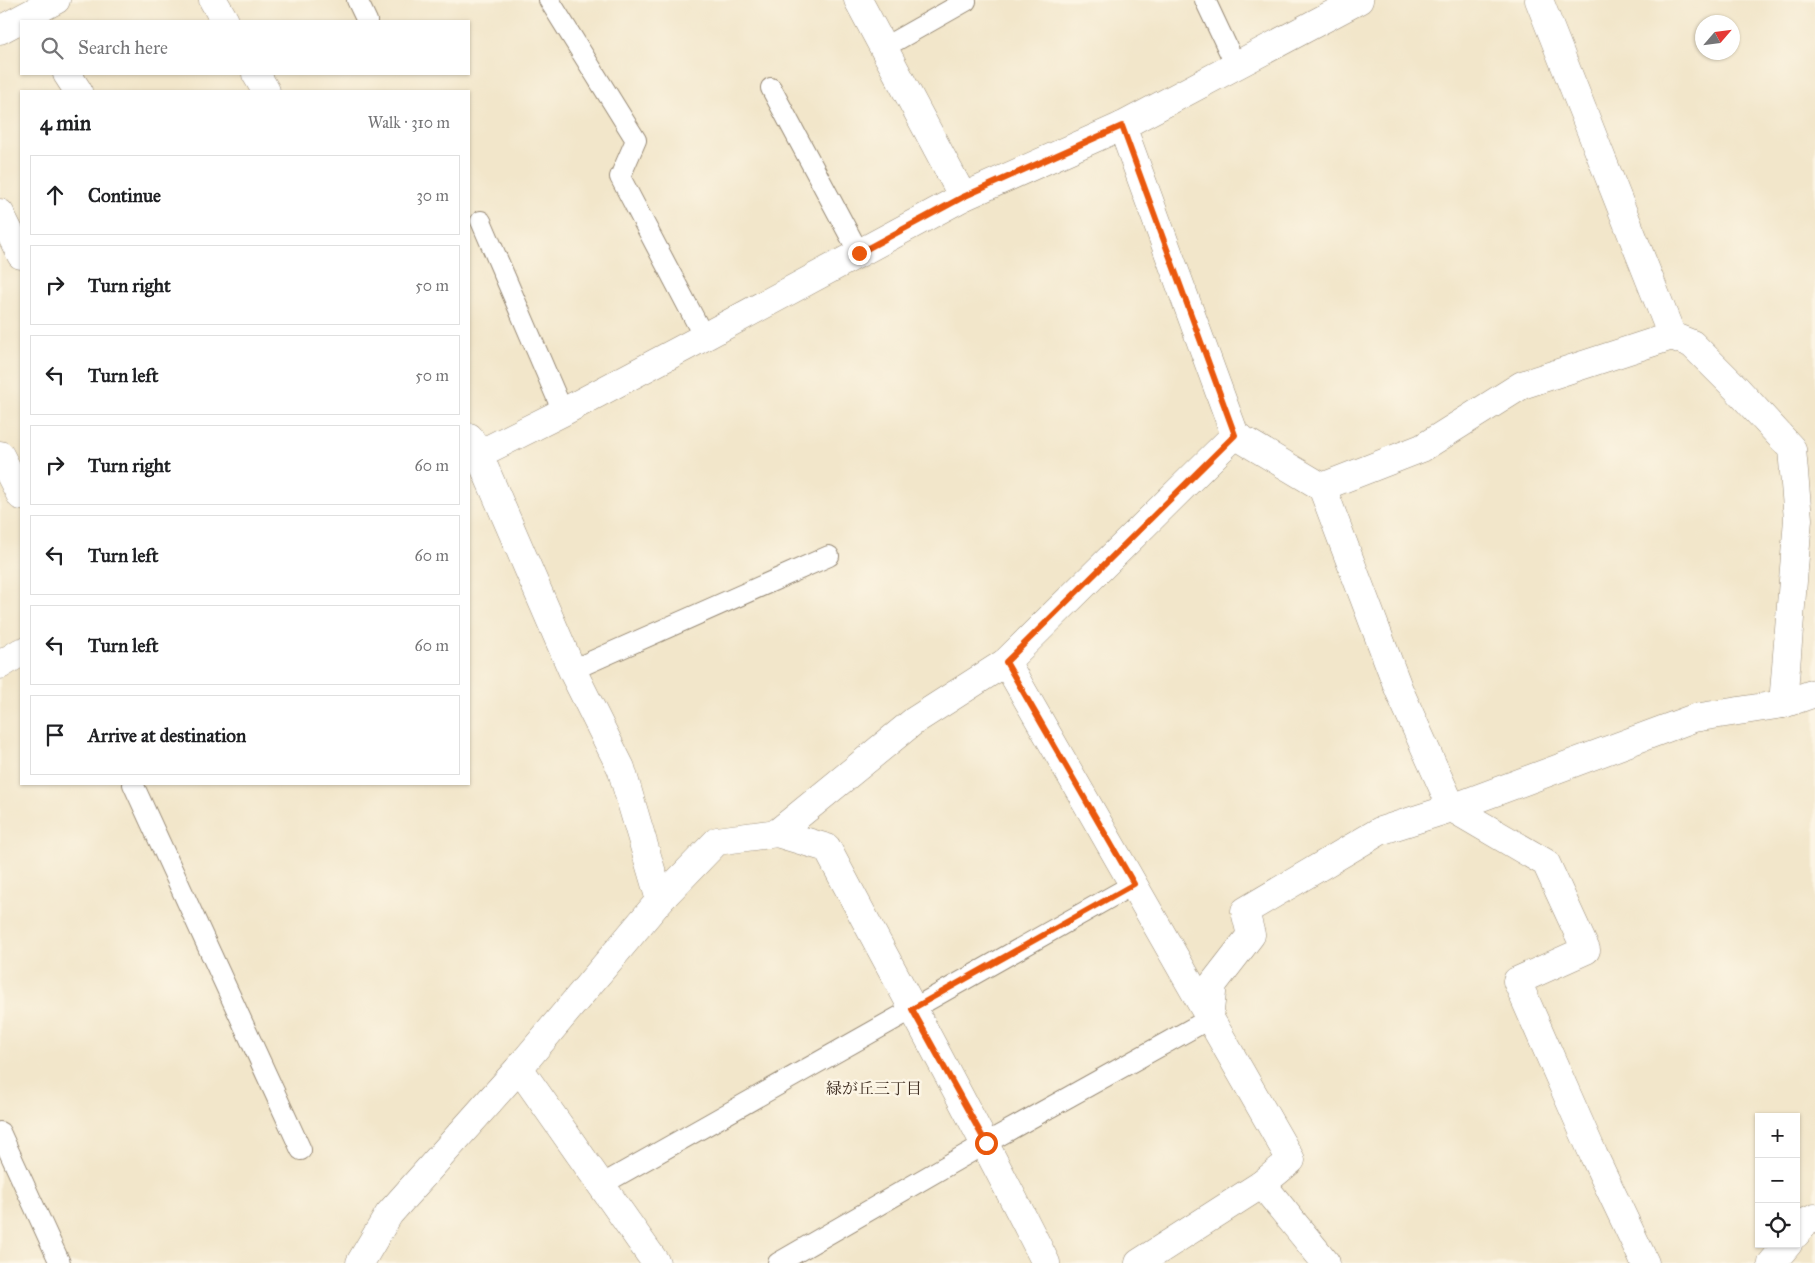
<!DOCTYPE html>
<meta charset="utf-8">
<style>
:root{--surface:#fff;--page:#f2f2f2;--text:#202124;--muted:#757577;--line:#e0e0e0}
body{margin:0;font-family:"IM FELL Great Primer","Noto Serif JP",serif;background:var(--page);color:var(--text)}
.controls{position:absolute;right:15px;bottom:15px;display:grid;overflow:hidden;border-radius:0px;box-shadow:0 1px 4px #0004}
.controls button{width:45px;height:45px;display:grid;place-items:center;padding:0;border:0;border-bottom:1px solid var(--line);background:var(--surface);color:var(--text);font:25px sans-serif}
.compass{position:absolute;left:1695px;top:15px;width:45px;height:45px;border-radius:50%;background:var(--surface);box-shadow:0 1px 4px #0004;rotate:62deg}
.stop{position:absolute;width:15px;height:15px;margin:-11px;border:4px solid #ea580c;border-radius:50%;background:#fff}
.stop.end{background:#ea580c;border-color:#fff;box-shadow:0 1px 5px #0008}
.list{margin:0;padding:0;list-style:none}
h2{display:flex;justify-content:space-between;align-items:center;height:65px;margin:0;padding:0 20px;font-size:21px}
h2 small{font-size:16px;font-weight:400;color:var(--muted)}
.list li{display:grid;grid-template-columns:32px 1fr auto;gap:15px;align-items:center;box-sizing:border-box;height:80px;margin:0 10px 10px;padding:0 10px;border:1px solid var(--line);border-radius:0px}
.list b{display:block;font-size:19px;white-space:nowrap}
.list em{font-size:16px;font-style:normal;color:var(--muted)}
.icon{flex:none;width:28px;height:28px;fill:none;stroke:currentColor;stroke-width:2;stroke-linecap:round;stroke-linejoin:round}
.map{position:relative;flex:none;width:1815px;height:1263px;overflow:hidden}
.search{position:absolute;background:var(--surface);box-shadow:0 1px 4px #0004;left:20px;top:20px;width:450px;height:55px;display:flex;align-items:center;gap:12px;box-sizing:border-box;padding:0 18px;border-radius:0px;color:var(--muted);font-size:19px}
.panel{position:absolute;background:var(--surface);box-shadow:0 1px 4px #0004;left:20px;top:90px;width:450px;height:695px;border-radius:0px}
.map>svg:first-child{display:block}
</style>
<div class="map">
<svg width="1815" height="1263" viewBox="0 0 1815 1263">
<rect width="100%" height="100%" fill="#fcf5e5"/>
<filter id="ink" filterUnits="userSpaceOnUse"><feTurbulence type="fractalNoise" baseFrequency=".02" numOctaves="2"/><feDisplacementMap in="SourceGraphic" scale="10" xChannelSelector="R" yChannelSelector="G"/><feConvolveMatrix kernelMatrix="1 2 1 2 8 2 1 2 1" color-interpolation-filters="sRGB"/></filter>
<filter id="wash" filterUnits="userSpaceOnUse"><feTurbulence type="fractalNoise" baseFrequency=".0096" numOctaves="4" result="noise"/><feDisplacementMap in="SourceGraphic" scale="20" xChannelSelector="R" yChannelSelector="G"/><feGaussianBlur stdDeviation="1.12" result="paint"/><feColorMatrix in="noise" values="0 0 0 0 0 0 0 0 0 0 0 0 0 0 0 0 0 1.4 0 .05"/><feComposite in="paint" operator="in"/></filter>
<g filter="url(#wash)">
<rect width="100%" height="100%" fill="#f2e6ca"/>
</g>
<g filter="url(#ink)">
<g fill="none" stroke-linecap="round" stroke-linejoin="round">
<defs>
<g id="service">
<polyline points="357,0 367,21"/>
<polyline points="549,0 636,140 620,177 704,337"/>
<polyline points="1205,0 1236,66"/>
<polyline points="883,48 966,1"/>
<polyline points="771,88 859,253"/>
<polyline points="481,221 563,412"/>
<polyline points="572,670 829,556"/>
<polyline points="133,784 301,1150"/>
<polyline points="0,1132 60,1263"/>
<polyline points="601,1185 1134,884"/>
<polyline points="778,1263 986,1143 1209,1019"/>
</g>
<g id="minor">
<polyline points="213,0 225,21"/>
<polyline points="858,0 963,197"/>
<polyline points="1539,0 1672,336"/>
<polyline points="0,30 56,0"/>
<polyline points="67,74 78,91"/>
<polyline points="256,74 266,91"/>
<polyline points="1122,126 1235,435 1322,487 1422,448 1522,385 1672,336 1692,344 1736,388 1792,449 1798,519 1783,704"/>
<polyline points="0,213 21,255"/>
<polyline points="469,437 479,455 572,670 621,768 660,900"/>
<polyline points="0,455 21,496"/>
<polyline points="469,459 563,412 704,337 963,197 1122,126 1359,0"/>
<polyline points="1322,487 1399,690 1452,808 1546,863 1586,950 1517,981 1594,1156 1645,1263"/>
<polyline points="1006,662 1291,1160 1262,1184 1139,1263"/>
<polyline points="0,665 21,652"/>
<polyline points="777,833 914,721 1006,662 1235,435"/>
<polyline points="1209,1019 1213,984 1251,935 1245,911 1380,831 1452,808 1694,718 1783,704 1815,693"/>
<polyline points="519,1068 656,1263"/>
<polyline points="1262,1184 1326,1263"/>
<polyline points="1796,1234 1806,1222 1815,1218"/>
<path d="M360,1263L389,1214L519,1068L660,900L717,841L777,833L827,848C900,986 976,1123 1046,1263"/>
<polyline points="1772,1263 1788,1244"/>
</g>
</defs>
<use href="#service" stroke="#968874" stroke-width="22"/>
<use href="#minor" stroke="#968874" stroke-width="29"/>
<use href="#service" stroke="#fff" stroke-width="20"/>
<use href="#minor" stroke="#fff" stroke-width="28"/>
</g>
</g>
<g fill="none" stroke-linecap="round" stroke-linejoin="round" filter="url(#ink)">
<polyline stroke="#ea580c" stroke-width="6" points="859,253 963,197 1122,126 1235,435 1006,662 1134,884 912,1009 986,1143"/>
</g>
<g text-anchor="middle" stroke-width="5" stroke-linejoin="round" paint-order="stroke">
<g font-size="16" fill="#3b2a1e" stroke="#fcf5e5">
<text x="874" y="1094">緑が丘三丁目</text>
</g>
</g>
</svg>
<div class="controls">
<button>+</button>
<button>−</button>
<button><svg class="icon" aria-label="locate" viewBox="0 0 24 24"><circle cx="12" cy="12" r="6"/><path d="M12 2v4M12 18v4M2 12h4M18 12h4"/></svg></button>
</div>
<svg class="compass" viewBox="-18 -18 36 36"><path d="M0-13l5 13h-10z" fill="#e53935"/><path d="M0 13l5-13h-10z" fill="#757577"/></svg>
<div class="stop" style="left:986px;top:1143px"></div>
<div class="stop end" style="left:859px;top:253px"></div>
<div class="search"><svg class="icon" aria-label="search" viewBox="0 0 24 24"><circle cx="10" cy="10" r="6"/><path d="M15 15l6 6"/></svg>Search here</div>
<section class="panel">
<h2>4 min<small>Walk · 310 m</small></h2>
<ul class="list">
<li><svg class="icon" aria-label="ahead" viewBox="0 0 24 24"><path d="M12 20V5M6 11l6-6 6 6"/></svg><div><b>Continue</b></div><em>30 m</em></li>
<li><svg class="icon" aria-label="right" viewBox="0 0 24 24"><path d="M7 20v-9h11M14 6l5 5-5 5"/></svg><div><b>Turn right</b></div><em>50 m</em></li>
<li><svg class="icon" aria-label="left" viewBox="0 0 24 24"><path d="M17 20v-9H6M10 6l-5 5 5 5"/></svg><div><b>Turn left</b></div><em>50 m</em></li>
<li><svg class="icon" aria-label="right" viewBox="0 0 24 24"><path d="M7 20v-9h11M14 6l5 5-5 5"/></svg><div><b>Turn right</b></div><em>60 m</em></li>
<li><svg class="icon" aria-label="left" viewBox="0 0 24 24"><path d="M17 20v-9H6M10 6l-5 5 5 5"/></svg><div><b>Turn left</b></div><em>60 m</em></li>
<li><svg class="icon" aria-label="left" viewBox="0 0 24 24"><path d="M17 20v-9H6M10 6l-5 5 5 5"/></svg><div><b>Turn left</b></div><em>60 m</em></li>
<li><svg class="icon" aria-label="arrive" viewBox="0 0 24 24"><path d="M6 21V4h12l-3 4 3 4H6"/></svg><div><b>Arrive at destination</b></div></li>
</ul>
</section>
</div>
